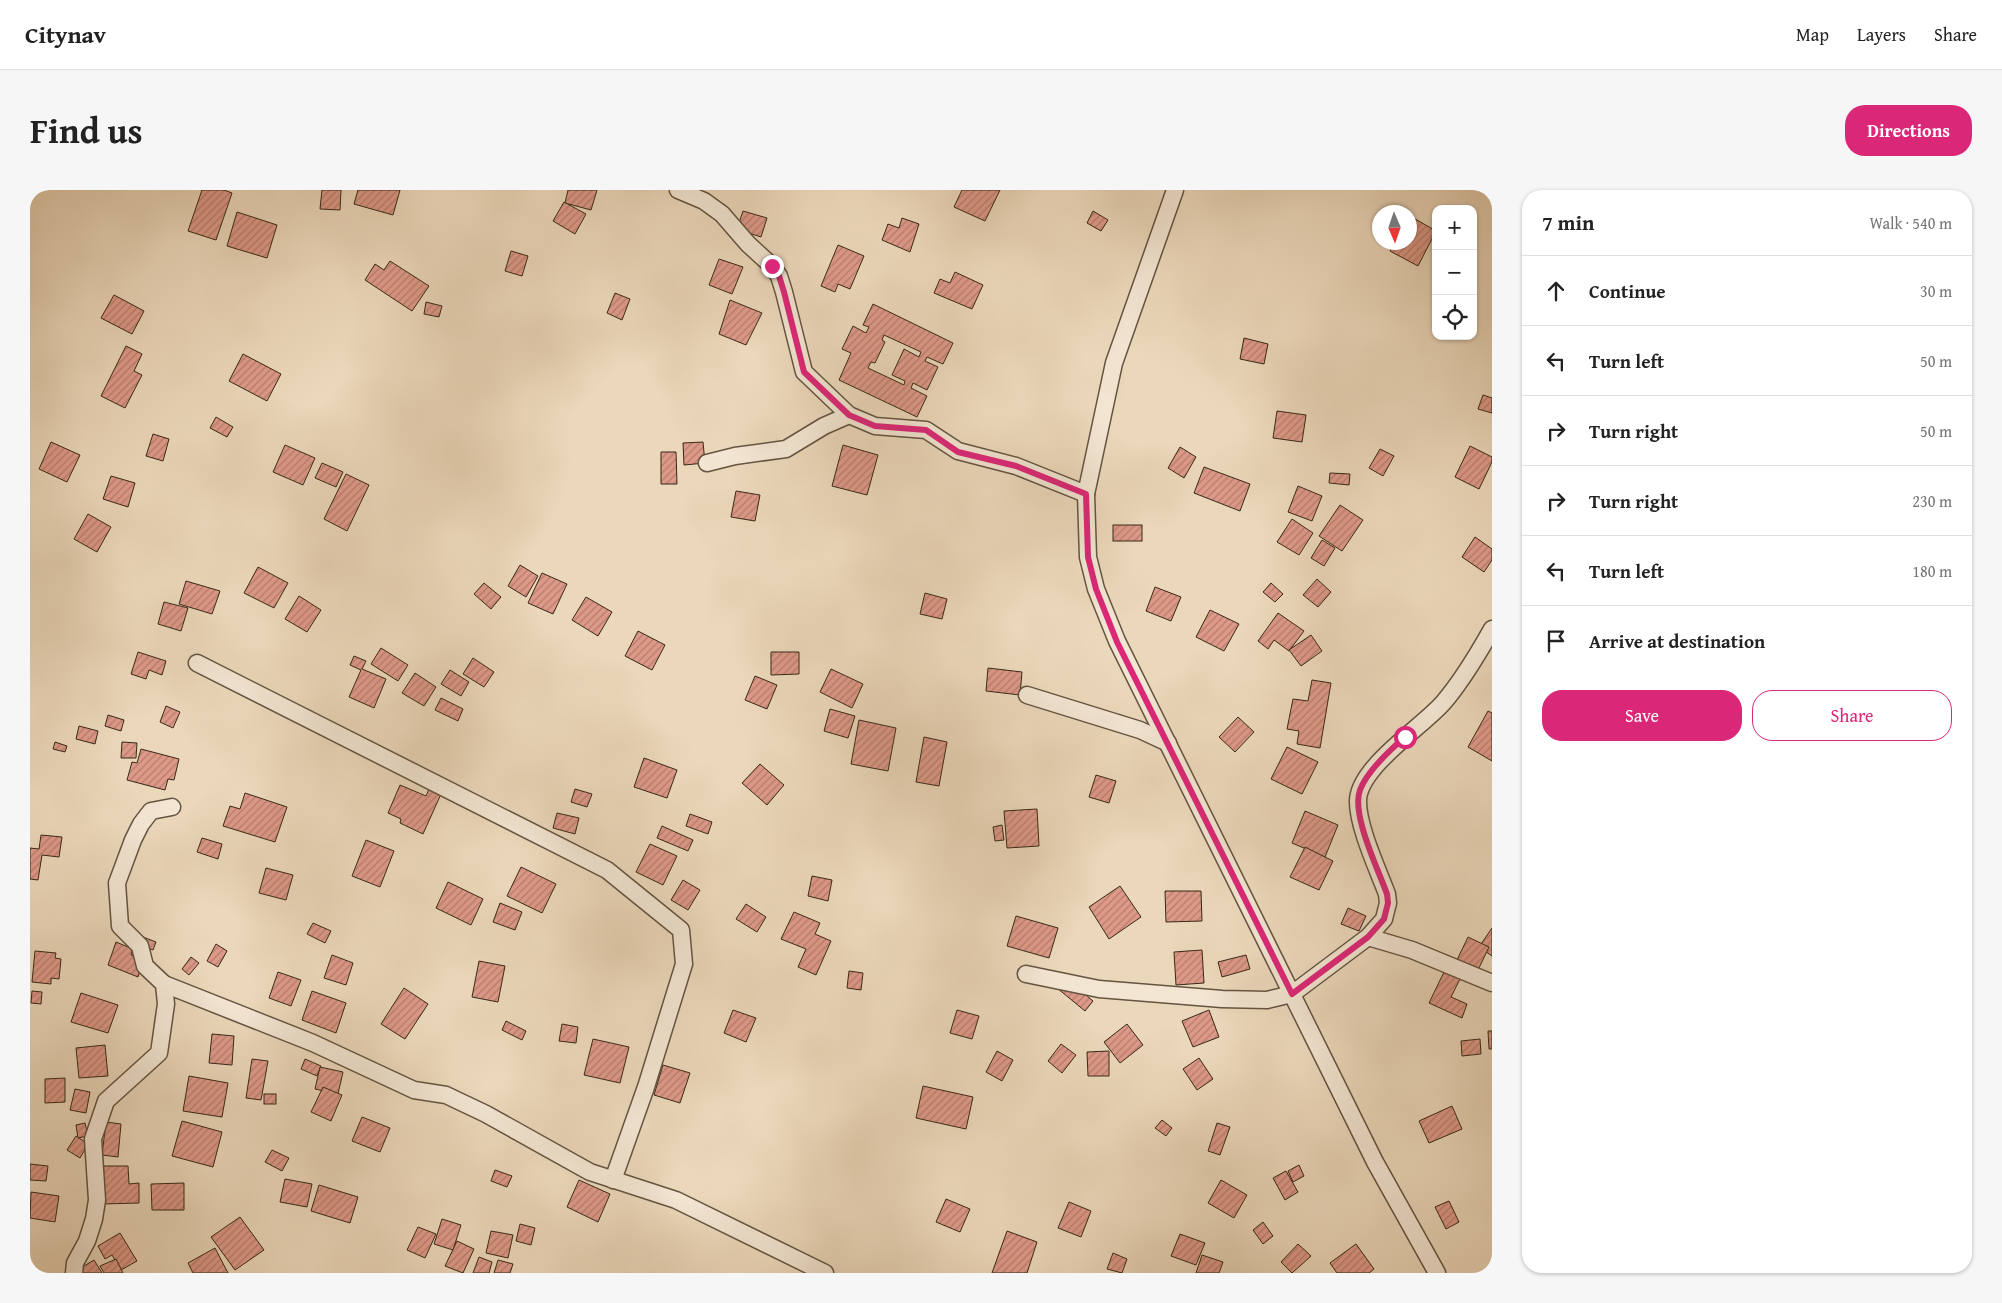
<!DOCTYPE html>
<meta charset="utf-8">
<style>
:root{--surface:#fff;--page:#f6f6f6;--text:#222;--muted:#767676;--line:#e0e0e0;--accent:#db2777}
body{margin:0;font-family:"Gentium Book Plus",serif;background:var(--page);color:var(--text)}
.controls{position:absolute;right:15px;top:15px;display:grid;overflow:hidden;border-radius:10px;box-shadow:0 1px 4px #0004}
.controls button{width:45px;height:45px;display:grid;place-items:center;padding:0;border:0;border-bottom:1px solid var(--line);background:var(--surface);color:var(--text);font:25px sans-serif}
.compass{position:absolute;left:1342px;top:15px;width:45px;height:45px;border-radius:50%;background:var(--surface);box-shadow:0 1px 4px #0004;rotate:178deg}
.stop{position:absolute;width:15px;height:15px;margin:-11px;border:4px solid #db2777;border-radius:50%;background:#fff}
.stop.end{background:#db2777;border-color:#fff;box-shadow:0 1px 5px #0008}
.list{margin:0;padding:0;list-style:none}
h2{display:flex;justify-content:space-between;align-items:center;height:65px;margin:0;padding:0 20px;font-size:21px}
h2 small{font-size:16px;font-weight:400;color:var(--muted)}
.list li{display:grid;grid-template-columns:32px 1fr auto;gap:15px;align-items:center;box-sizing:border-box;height:70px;padding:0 20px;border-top:1px solid var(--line)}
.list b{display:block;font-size:19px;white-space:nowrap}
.list em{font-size:16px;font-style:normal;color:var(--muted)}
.actions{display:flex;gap:10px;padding:15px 20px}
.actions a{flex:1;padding:11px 0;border:1px solid var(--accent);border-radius:20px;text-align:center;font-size:18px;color:var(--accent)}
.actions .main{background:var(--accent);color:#fff}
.icon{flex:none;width:28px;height:28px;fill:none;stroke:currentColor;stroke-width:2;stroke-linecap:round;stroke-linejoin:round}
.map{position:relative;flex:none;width:1462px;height:1083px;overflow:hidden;border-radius:20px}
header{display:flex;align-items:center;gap:30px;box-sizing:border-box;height:70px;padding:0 25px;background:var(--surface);border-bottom:1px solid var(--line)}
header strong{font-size:24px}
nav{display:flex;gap:28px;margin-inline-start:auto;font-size:18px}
.intro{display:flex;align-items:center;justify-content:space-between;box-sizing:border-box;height:120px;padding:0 30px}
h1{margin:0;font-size:35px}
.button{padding:12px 22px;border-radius:20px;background:var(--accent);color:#fff;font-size:18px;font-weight:700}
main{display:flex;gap:30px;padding:0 30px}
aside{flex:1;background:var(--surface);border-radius:20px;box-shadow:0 1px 4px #0004}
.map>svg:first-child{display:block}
</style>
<header>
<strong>Citynav</strong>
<nav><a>Map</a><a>Layers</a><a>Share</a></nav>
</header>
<div class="intro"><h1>Find us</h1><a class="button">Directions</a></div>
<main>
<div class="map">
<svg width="1462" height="1083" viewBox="0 0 1462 1083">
<defs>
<pattern id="building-hatch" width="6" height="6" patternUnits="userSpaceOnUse" patternTransform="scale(1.25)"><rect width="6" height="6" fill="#de9988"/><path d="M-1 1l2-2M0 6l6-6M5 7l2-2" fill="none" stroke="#b57d6e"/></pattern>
</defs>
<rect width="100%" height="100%" fill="#ebd7ba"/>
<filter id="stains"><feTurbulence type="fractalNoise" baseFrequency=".004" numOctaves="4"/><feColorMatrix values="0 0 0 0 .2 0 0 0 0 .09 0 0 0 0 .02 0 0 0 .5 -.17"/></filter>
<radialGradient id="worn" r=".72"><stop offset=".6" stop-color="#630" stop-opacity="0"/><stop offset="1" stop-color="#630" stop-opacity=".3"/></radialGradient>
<g fill="url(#building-hatch)" stroke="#372817" fill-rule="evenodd">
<polygon points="172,0 194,0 202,3 186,50 158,41"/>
<polygon points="292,0 311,0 310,20 290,19"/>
<polygon points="328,0 370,0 363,25 324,14"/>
<polygon points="538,0 567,0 561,20 535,13"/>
<polygon points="932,0 970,0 955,31 924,17"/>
<polygon points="534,12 556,24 545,44 523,31"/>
<polygon points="713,21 737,28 731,47 707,39"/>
<polygon points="1063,21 1078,30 1071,41 1057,33"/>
<polygon points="207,22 247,35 237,68 197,56"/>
<polygon points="1380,26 1406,41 1388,76 1360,61 1365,52 1380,52"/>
<polygon points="872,28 889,34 880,62 852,50 858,34 869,38"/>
<polygon points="808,55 834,66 820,99 808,94 805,102 791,96"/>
<polygon points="481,61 498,66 492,86 475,81"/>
<polygon points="689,69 713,77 702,104 679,95"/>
<polygon points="360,71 399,96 382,121 335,90 345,74 354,80"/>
<polygon points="925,82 953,95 942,119 904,103 910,89 920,93"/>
<polygon points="585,103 600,109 592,130 577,123"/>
<polygon points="84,105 114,121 102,144 71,128"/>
<polygon points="700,110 732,123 716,155 689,144"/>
<polygon points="396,112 412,116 409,127 394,124"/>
<path d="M843,114L923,153L913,174L897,167L895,171L908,177L897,200L883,193L881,198L897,206L887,227L809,190L821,163L812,159L823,136L836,143L839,137L833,135ZM854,145L891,162L889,167L874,159L862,185L875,191L874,195L838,178L841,172L845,173L855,152L852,150Z"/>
<polygon points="1214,148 1238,154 1234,174 1210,169"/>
<polygon points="96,156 112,164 104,181 112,185 95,218 71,206"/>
<polygon points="213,164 251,184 237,211 199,191"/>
<polygon points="1453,205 1462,208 1462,223 1448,219"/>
<polygon points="1247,221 1276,225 1272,252 1243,248"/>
<polygon points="186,227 203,237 197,247 180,238"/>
<polygon points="123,244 139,249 133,271 116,266"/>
<polygon points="21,252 50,265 37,292 9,279"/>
<polygon points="673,252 675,273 654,275 653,253"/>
<polygon points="255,255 285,268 273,295 243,282"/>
<polygon points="813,255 848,265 837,305 802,296"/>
<polygon points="1440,256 1462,267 1462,272 1449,299 1425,287"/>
<polygon points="1150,257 1166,267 1154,288 1138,278"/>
<polygon points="1350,259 1364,266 1353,286 1339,278"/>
<polygon points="631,262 646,262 647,294 631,294"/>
<polygon points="292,273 313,282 306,297 285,288"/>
<polygon points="1174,277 1220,294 1210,321 1164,303"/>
<polygon points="1300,283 1320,284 1319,295 1299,293"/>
<polygon points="316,284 339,295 317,341 294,329"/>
<polygon points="81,286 105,293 98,317 73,309"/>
<polygon points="1268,296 1292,306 1282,331 1258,322"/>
<polygon points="706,301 730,305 725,331 701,327"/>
<polygon points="1310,315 1333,330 1312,361 1289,346"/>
<polygon points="58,324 81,337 67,362 44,349"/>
<polygon points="1262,329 1283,343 1269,365 1247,352"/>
<rect x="1083" y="335" width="29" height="16"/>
<polygon points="1445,347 1462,359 1462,370 1454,382 1432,367"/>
<polygon points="1292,350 1305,358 1294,376 1281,368"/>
<polygon points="490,375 508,386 496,407 478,396"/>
<polygon points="228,377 258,393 244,418 214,403"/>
<polygon points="512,383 537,394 523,424 498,413"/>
<polygon points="1287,389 1301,402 1288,417 1273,405"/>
<polygon points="156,391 190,401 182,424 149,414"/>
<polygon points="454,393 471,407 461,419 444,404"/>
<polygon points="1241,393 1253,404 1245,412 1233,402"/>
<polygon points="1125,397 1151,407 1141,431 1116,421"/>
<polygon points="895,403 917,409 912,429 890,424"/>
<polygon points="269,406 291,420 277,442 255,429"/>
<polygon points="556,407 582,422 568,446 542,430"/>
<polygon points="134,412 158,418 151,441 128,434"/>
<polygon points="1180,420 1209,434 1194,461 1166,447"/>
<polygon points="1248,423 1274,441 1259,461 1244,450 1238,459 1228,451"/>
<polygon points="608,441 635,455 622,480 595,466"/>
<polygon points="1281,445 1292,461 1271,476 1259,460"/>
<polygon points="351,458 378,475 368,491 341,474"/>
<polygon points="108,462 136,471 132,485 119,480 116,489 101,484"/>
<polygon points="741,462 769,462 769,484 741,485"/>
<polygon points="324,466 336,471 332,479 356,489 344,518 319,507 331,480 320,475"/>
<polygon points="443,468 464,482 454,497 433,484"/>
<polygon points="958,478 992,482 990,505 956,501"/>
<polygon points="801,479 833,494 822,518 790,502"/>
<polygon points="420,480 439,492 431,506 411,494"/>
<polygon points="385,483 406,497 394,516 372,503"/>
<polygon points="725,486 747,495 737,519 715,510"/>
<polygon points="1282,490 1301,493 1290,558 1267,554 1269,541 1257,539 1263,509 1278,511"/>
<polygon points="411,508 433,519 428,531 405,520"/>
<polygon points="136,516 150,522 143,538 130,532"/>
<polygon points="800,519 825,526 818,548 794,541"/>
<polygon points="1458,521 1462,523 1462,571 1438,557"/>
<polygon points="78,525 94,530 91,541 75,536"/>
<polygon points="1208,527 1224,542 1205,562 1189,547"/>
<polygon points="829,530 866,538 858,581 821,574"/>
<polygon points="49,536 68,541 65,554 46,549"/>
<polygon points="894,547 917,552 909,596 886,592"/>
<polygon points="25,552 37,556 35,562 23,559"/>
<polygon points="92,552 107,553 106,568 91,568"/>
<polygon points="1257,557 1288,572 1272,604 1241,589"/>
<polygon points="111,559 149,569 144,590 138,589 135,600 97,590 102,572 107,573"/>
<polygon points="614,568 647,580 637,608 604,597"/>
<polygon points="730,574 754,595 737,615 712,593"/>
<polygon points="1066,585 1086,591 1079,613 1059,607"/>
<polygon points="370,595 396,606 399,599 411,604 393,644 370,633 371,629 358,623"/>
<polygon points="545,599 562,604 557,617 541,612"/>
<polygon points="215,603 257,617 245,652 193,636 200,616 210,619"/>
<polygon points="1007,619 1009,656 977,658 974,621"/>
<polygon points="1275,621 1308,635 1295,667 1262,653"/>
<polygon points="527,623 549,628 545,644 523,638"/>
<polygon points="660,624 682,632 678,644 656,636"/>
<polygon points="972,635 974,650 965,651 963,637"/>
<polygon points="632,636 663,650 658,661 627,648"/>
<polygon points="11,645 32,647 29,667 12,665 8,690 0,689 0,658 9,659"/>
<polygon points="172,648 192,654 188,669 167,662"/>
<polygon points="336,650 364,661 350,697 322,686"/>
<polygon points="620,654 647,666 633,695 606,682"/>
<polygon points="1275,657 1303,671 1289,700 1260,687"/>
<polygon points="491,677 526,694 512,723 477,706"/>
<polygon points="236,678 263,685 256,710 229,703"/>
<polygon points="782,686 802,690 798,711 778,706"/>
<polygon points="653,690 670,700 658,720 641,710"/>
<polygon points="418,692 453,709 441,735 406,718"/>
<polygon points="1090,696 1111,727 1079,749 1059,717"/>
<polygon points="1135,701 1171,701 1172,731 1136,732"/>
<polygon points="470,713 492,722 485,740 463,732"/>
<polygon points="716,714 736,727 727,742 706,729"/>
<polygon points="1318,718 1336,726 1329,741 1311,734"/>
<polygon points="764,722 790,733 785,744 801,751 786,785 768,777 776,759 751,749"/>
<polygon points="986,726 1028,738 1019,768 977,756"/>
<polygon points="283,733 301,741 295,753 277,744"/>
<polygon points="1462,738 1462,766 1449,757"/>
<polygon points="113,747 126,752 123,760 110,755"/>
<polygon points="1438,747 1459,757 1448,780 1427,770"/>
<polygon points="86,752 103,759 101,765 114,770 108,787 78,775"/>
<polygon points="186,754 197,761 188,777 177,771"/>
<polygon points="1172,760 1174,793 1146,795 1144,762"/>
<polygon points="5,761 26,763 25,768 31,769 29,789 21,788 21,794 2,792"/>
<polygon points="302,765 323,773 316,795 294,788"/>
<polygon points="1216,765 1220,779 1192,787 1188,772"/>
<polygon points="161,767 169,773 159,785 152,779"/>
<polygon points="449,771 475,776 468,812 442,807"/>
<polygon points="819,781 833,783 831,800 817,798"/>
<polygon points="248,782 271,790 261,816 239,808"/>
<polygon points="1414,782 1430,789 1421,807 1437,814 1432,828 1399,813"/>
<polygon points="1036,788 1063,811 1055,821 1027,798"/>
<polygon points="374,798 398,814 375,849 351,834"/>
<polygon points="2,801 12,802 11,814 1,813"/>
<polygon points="282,801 316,813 306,843 272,830"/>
<polygon points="51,803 88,815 78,843 41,832"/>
<polygon points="703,820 726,828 716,852 694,843"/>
<polygon points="927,820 949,826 942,849 920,843"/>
<polygon points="1179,820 1189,847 1163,857 1152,831"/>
<polygon points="476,831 496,841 492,850 472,840"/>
<polygon points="532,834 548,837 546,853 529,851"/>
<polygon points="1097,834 1113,855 1090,873 1074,852"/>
<polygon points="1458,841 1462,841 1462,859 1459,859"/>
<polygon points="182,844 204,846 202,875 179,873"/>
<polygon points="563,849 599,857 590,893 554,885"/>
<polygon points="1450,849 1451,864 1432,866 1431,851"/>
<polygon points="1031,854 1046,865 1032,883 1018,871"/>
<polygon points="75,855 78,886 49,888 46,858"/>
<polygon points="967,861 983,870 972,891 956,882"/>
<polygon points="1079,861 1079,886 1058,886 1057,862"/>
<polygon points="1169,868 1183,889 1167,900 1153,879"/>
<polygon points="222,869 238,871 231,910 216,908"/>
<polygon points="275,869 291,876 287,886 271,879"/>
<polygon points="633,875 660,883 650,913 624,905"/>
<polygon points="290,877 313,882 308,904 285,899"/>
<polygon points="159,886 198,893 192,927 153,921"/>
<polygon points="35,888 35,912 15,913 15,889"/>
<polygon points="893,896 943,907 936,939 886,928"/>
<polygon points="293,897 312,905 301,931 281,922"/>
<polygon points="45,899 60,902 56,923 40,920"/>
<rect x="234" y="904" width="12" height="10"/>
<polygon points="1422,916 1432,939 1399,953 1389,931"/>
<polygon points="332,927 360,938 350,962 322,951"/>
<polygon points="1132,930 1142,938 1136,946 1125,938"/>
<polygon points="152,931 192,942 183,977 142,966"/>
<polygon points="76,932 91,934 88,967 72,965"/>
<polygon points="55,933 58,946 48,948 46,935"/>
<polygon points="1187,933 1200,937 1190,965 1178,961"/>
<polygon points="46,946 58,954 50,968 37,960"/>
<polygon points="242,960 259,968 252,981 235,972"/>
<polygon points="0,974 18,976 16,991 0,990"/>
<polygon points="1269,975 1274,986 1263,992 1258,981"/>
<polygon points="73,976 98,976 99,994 109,993 109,1013 73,1014"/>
<polygon points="465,980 482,986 477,997 461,991"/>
<polygon points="1256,981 1268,1002 1255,1010 1243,988"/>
<polygon points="255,989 282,994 277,1017 250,1012"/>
<polygon points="549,990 580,1004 568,1032 537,1017"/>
<polygon points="1191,990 1217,1005 1204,1028 1178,1013"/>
<polygon points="154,993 154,1020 122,1020 121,994"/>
<polygon points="289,995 328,1007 320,1033 281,1021"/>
<polygon points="1,1002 29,1006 25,1032 0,1028"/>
<polygon points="916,1009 940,1019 930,1042 906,1032"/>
<polygon points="1419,1011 1429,1032 1416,1039 1405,1017"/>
<polygon points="1039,1012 1061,1021 1051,1047 1028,1038"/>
<polygon points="210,1027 234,1060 205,1080 181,1047"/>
<polygon points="412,1029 431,1035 423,1060 404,1054"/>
<polygon points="1233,1032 1243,1046 1233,1054 1223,1040"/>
<polygon points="490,1034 505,1038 501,1055 486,1051"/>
<polygon points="388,1037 406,1044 395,1068 377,1060"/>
<polygon points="461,1041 483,1045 478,1068 456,1063"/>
<polygon points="977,1041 1007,1052 997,1083 962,1083"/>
<polygon points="90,1043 107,1071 91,1080 82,1065 75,1069 68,1056"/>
<polygon points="1150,1044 1175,1053 1166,1075 1141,1066"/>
<polygon points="427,1051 444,1059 433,1083 415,1076"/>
<polygon points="1268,1054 1281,1066 1262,1083 1251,1072"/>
<polygon points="1326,1054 1344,1079 1339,1083 1307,1083 1300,1073"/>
<polygon points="185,1058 198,1083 163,1083 158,1073"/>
<polygon points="1083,1063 1097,1069 1092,1083 1077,1079"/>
<polygon points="1172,1065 1193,1072 1189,1083 1166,1083"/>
<polygon points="449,1067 462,1072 459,1083 443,1083"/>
<polygon points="86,1069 93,1083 74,1083 70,1076"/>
<polygon points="64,1070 72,1083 51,1083 49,1079"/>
<polygon points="468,1070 483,1074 480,1083 464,1083"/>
</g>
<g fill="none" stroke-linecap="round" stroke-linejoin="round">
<defs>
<g id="minor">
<polyline points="648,0 674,11 692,24 718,54 742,76 749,86 754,102 774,182 819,225 845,236 896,240 928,261 986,276 1056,304"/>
<polyline points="1145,0 1084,173 1056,304 1058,367 1066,399 1087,451 1345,972 1407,1083"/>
<polyline points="677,273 705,266 756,259 794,236 819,225"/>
<polyline points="167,473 577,680 651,740 654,774 616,897 583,990"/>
<polyline points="997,505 1110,540 1138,553"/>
<polyline points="1338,747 1382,760 1462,793"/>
<path d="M996,784L1069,799L1192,809L1237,810L1262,804L1338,747L1354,729L1358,713L1357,704C1348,680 1328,637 1328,612C1327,578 1392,537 1413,513C1432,491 1448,464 1462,439"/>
<polyline points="134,794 283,853 384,900 416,905 456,924 560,982 646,1010 795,1083"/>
<polyline points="44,1083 45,1073 57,1051 64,1029 67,1010 63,949 76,911 129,863 136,814 134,794 115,776 110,756 90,736 87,693 103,650 111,634 121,621 142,617"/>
</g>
</defs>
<use href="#minor" stroke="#645440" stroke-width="19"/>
<use href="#minor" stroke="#f2e5d2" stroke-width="16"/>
</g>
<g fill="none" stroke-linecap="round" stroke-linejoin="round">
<path stroke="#db2777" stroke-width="6" d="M742,76L749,86L754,102L774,182L819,225L845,236L896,240L928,262L986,276L1056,304L1058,367L1066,399L1087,452L1262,804L1338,747L1354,729L1358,713L1357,704C1348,679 1321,624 1330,600C1337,581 1360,560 1375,547"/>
</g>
<rect width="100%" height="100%" filter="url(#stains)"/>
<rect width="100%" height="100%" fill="url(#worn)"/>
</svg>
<div class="controls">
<button>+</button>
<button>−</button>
<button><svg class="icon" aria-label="locate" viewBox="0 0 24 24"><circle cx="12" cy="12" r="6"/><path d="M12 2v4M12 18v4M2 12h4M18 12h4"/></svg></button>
</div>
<svg class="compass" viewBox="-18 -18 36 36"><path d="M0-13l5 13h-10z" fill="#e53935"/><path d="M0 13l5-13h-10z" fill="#767676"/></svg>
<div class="stop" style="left:1375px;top:547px"></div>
<div class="stop end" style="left:742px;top:76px"></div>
</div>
<aside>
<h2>7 min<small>Walk · 540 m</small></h2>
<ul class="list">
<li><svg class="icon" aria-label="ahead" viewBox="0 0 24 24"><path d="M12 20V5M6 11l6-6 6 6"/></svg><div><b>Continue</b></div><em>30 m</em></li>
<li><svg class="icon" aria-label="left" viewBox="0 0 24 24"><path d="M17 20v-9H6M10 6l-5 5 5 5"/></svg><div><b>Turn left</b></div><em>50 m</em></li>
<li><svg class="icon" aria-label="right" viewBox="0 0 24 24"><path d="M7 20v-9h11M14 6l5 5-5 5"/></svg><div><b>Turn right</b></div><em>50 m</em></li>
<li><svg class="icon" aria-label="right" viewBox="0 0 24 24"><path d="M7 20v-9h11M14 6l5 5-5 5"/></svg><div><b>Turn right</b></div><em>230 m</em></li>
<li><svg class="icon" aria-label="left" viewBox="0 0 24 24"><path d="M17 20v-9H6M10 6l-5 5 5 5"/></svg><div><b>Turn left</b></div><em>180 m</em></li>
<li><svg class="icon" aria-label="arrive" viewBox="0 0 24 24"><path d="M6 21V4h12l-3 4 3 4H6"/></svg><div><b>Arrive at destination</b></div></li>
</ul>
<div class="actions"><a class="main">Save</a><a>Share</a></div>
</aside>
</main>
